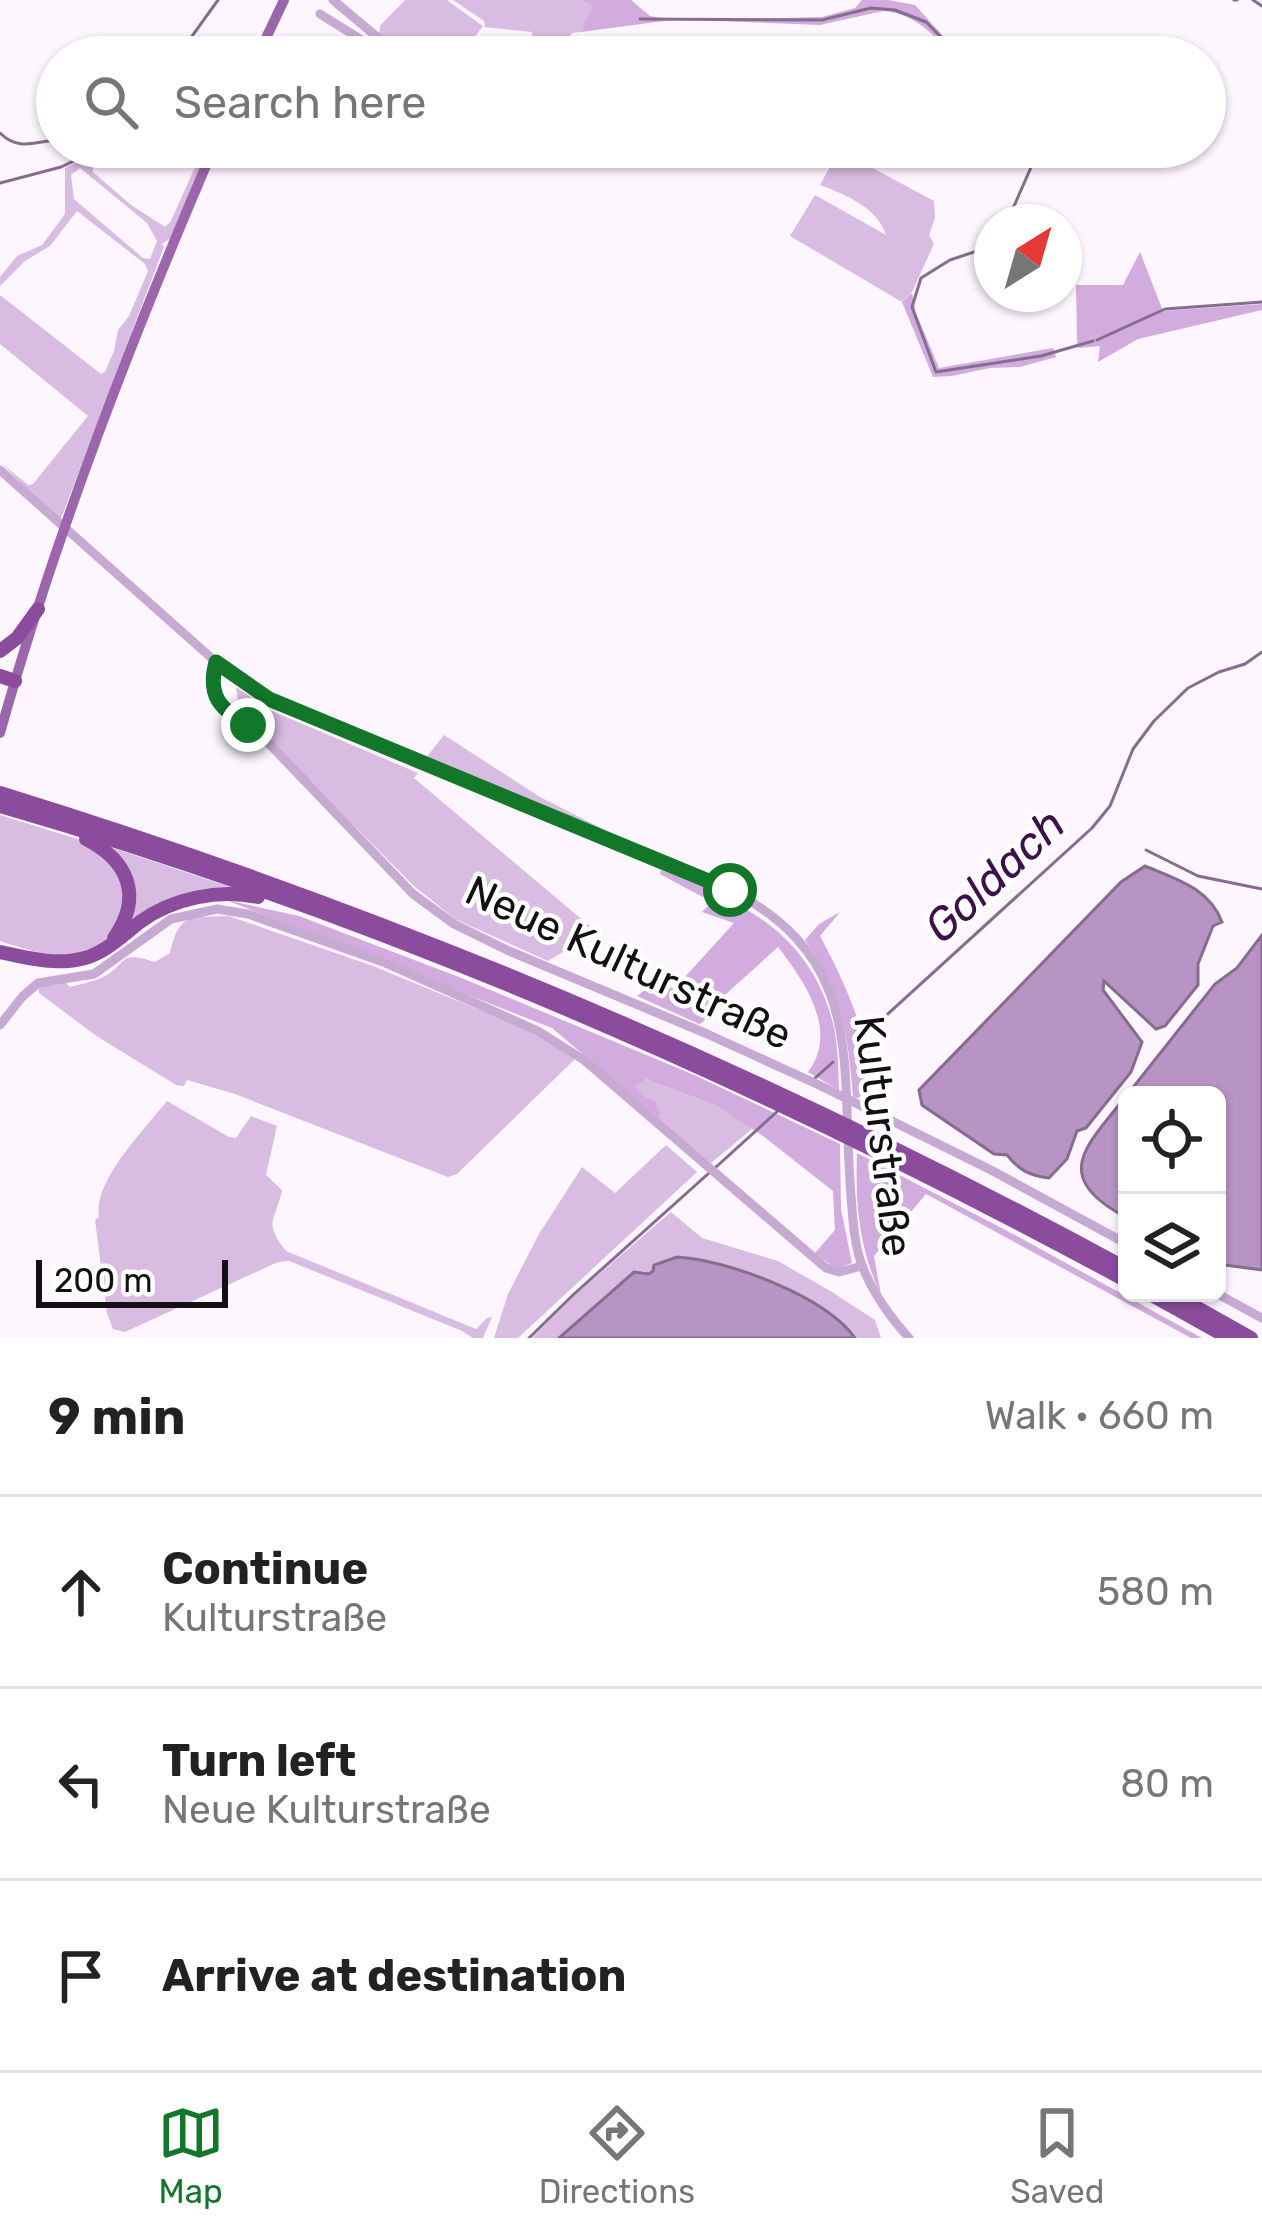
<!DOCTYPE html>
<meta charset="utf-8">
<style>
:root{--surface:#fff;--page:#f6f6f6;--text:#222;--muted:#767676;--line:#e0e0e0;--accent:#127729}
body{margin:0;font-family:Rubik,sans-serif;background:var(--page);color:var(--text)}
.controls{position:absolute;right:36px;bottom:36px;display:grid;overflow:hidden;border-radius:18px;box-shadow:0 3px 9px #0004}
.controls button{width:108px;height:108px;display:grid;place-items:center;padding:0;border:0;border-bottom:3px solid var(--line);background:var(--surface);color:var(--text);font:60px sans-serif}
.compass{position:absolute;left:974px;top:204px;width:108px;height:108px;border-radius:50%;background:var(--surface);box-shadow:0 3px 9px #0004;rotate:37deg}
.scale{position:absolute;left:36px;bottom:30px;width:192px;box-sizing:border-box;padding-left:12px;border:6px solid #131013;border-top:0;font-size:33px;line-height:42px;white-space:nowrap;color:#131013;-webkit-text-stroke:9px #fff;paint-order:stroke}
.stop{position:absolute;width:36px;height:36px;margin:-27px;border:9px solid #127729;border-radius:50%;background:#fff}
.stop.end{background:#127729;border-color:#fff;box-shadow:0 3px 12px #0008}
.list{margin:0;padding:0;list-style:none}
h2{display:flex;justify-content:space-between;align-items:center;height:156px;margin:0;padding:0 48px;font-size:51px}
h2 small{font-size:39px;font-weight:400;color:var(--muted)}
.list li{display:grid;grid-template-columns:78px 1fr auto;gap:36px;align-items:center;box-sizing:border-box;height:192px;padding:0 48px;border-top:3px solid var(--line)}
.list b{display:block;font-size:45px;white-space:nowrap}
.list p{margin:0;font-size:39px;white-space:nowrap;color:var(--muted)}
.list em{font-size:39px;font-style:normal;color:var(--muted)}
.icon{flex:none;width:66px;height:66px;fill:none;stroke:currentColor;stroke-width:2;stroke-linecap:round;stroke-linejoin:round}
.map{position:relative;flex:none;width:1262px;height:1338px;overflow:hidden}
.search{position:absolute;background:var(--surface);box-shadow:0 3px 9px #0004;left:36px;right:36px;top:36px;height:132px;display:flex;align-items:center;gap:30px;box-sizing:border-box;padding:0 42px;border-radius:66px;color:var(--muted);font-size:45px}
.sheet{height:732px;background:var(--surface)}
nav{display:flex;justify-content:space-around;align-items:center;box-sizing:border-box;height:168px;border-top:3px solid var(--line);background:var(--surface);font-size:33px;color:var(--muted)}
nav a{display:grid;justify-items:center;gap:6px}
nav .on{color:var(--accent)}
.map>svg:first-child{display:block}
</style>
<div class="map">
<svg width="1262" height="1338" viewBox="0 0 1262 1338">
<rect width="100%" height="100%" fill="#fdf6ff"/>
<g fill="#d8bce1" fill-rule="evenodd">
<polygon points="405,0 447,0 483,26 465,50 464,57 447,52 443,57 404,57 379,36 380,26"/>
<polygon points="453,0 579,0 594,5 581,32 572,33 568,40 532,37 532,32 485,27 484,21"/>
<path d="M107,147H130L93,167V172L131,205L165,227L171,221L204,147H211L172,237L162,244L164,247L60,521L0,462L28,485L33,484L88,416L0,344V295L101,374L105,372L114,351L118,330L129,316L148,271L145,264L77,211L50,246L25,261L0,286V277L17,256L42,245L65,214V168ZM80,168L147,223L157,241L150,259L143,258L74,199L71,175Z"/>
<path d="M839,150L934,201L935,218L929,235L934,244L912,292L902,302L790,236L815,195L886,235C877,207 846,195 820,185Z"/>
<polygon points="236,687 272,711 418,773 414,778 592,928 573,946 548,961 455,919 414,886 250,721 240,715"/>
<polygon points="444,735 540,797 603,829 425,759"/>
<path d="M0,815L84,841L119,869L126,909C120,920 114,934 104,942C75,968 32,951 0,941Z"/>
<polygon points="113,848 236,889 216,891 122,934 131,918"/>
<path d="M229,916L373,966L543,1036L577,1057L457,1174L448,1177L235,1094L187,1080L184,1086L176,1085L95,1035L39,993V987L44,984L66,983L70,987C80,984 92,982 101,978C129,965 116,949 155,962L170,953C180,911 190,918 229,916Z"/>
<polygon points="646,1079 717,1106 753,1128 711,1163 658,1118 645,1097 634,1085"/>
<path d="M167,1101L229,1137L236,1138L251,1116L277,1126L266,1175L282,1190C276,1221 262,1221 286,1251L476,1329L487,1318L492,1317L483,1338H473L460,1330L289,1261L278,1262L125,1332L113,1329L107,1313L95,1220L99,1217C93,1181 145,1129 167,1101Z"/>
<polygon points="666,1145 697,1172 518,1338 494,1338 508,1294 539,1234 582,1167 615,1193"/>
<path d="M671,1212L702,1238L778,1261L832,1292L875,1320L881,1338H855C826,1298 726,1260 677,1257L649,1274L643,1271L609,1292L559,1338H532L575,1295Z"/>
</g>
<g fill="#d2acde">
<polygon points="579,0 631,0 650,16 672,20 581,32 593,5"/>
<path d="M862,0H888L915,5L962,57H956C934,36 915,13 883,11L820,25L692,20L822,17L855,8Z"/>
<polygon points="1140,252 1163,311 1262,304 1262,310 1138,339 1098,362 1100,346 1079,348 1077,342 1076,285 1123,285"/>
<polygon points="912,293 916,313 939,368 1053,348 1056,357 1020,367 990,368 952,376 933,377 902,302"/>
<path d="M661,870C738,900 806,930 831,1016C838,1039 838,1065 839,1090L808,1072C839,1031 805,982 778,947L726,994L702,1023L699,1024L637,996L663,976L664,985L674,989L734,923L702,912L712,902L660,874Z"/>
<polygon points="226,900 299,916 464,979 692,1074 840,1144 841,1209 852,1263 836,1269 815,1253 835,1230 833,1191 763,1136 717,1106 646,1079 635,1086 645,1097 655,1101 660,1113 658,1118 552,1028"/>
<path d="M840,912L820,936C843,979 874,1042 867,1091L858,1098L853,1097C848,1035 842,992 805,940L819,924Z"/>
<path d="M857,1153L1017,1236L1202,1338H1191L926,1194L874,1256L881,1295C859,1248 855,1205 857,1153Z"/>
</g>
<g fill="#b894c4" stroke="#866c8f" stroke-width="3">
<path d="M1145,866C1176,879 1209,888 1222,922L1213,926L1198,964V985L1165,1026L1156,1029L1104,981L1103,990L1142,1042L1131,1072L1086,1128L1077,1131L1067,1159L1049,1178C1030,1176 1019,1170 1007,1155L994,1154L922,1105L919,1090L1121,882Z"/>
<polygon points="1262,935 1262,1270 1217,1264 1217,1095 1127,1095 1215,984 1237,968"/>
<path d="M1127,1095V1218C1049,1176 1086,1147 1127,1095Z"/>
<path d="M677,1257C728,1260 825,1296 855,1338H559L634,1272L649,1274L653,1271L654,1265Z"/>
</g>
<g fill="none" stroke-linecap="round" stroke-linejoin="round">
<g stroke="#866c8f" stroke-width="3">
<polyline points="1234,0 1237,0"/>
<polyline points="1253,0 1262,6"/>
<polyline points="640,19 822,20 871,8 895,10 926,22 961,57"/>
<polyline points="177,57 218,0"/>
<path d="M0,133C18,151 34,142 57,140"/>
<polyline points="0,183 61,167 103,147"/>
<polyline points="1007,222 1040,147"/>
<polyline points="992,246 950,260 921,278 912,307 936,372 1041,356 1093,341"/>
<polyline points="1097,340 1165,309 1262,302"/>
<polyline points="1146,850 1198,876 1262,889"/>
<polyline points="857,1042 1092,828 1110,806 1133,749 1154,721 1188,688 1219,672 1245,664 1262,652"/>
<polyline points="814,1079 833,1062"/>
<polyline points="716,1167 780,1109"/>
<polyline points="529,1338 573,1295 709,1173"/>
</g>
<g stroke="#c7aad1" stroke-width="9">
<polyline points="333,0 401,57"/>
<polyline points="320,14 389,57"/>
<path d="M0,470L216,662L269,699L730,890C868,960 840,1067 851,1196C853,1221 854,1245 863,1268C874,1295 890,1317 909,1338"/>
<path d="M216,662C205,699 225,711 254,728L413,894L454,924L509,951L705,1033L819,1085L991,1170L1127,1244"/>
<polyline points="0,1025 22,997 38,983 94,974 171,919 217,909 248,914 383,962 538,1031 584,1060 826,1268 839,1272 862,1266"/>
<polyline points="1216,1293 1262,1318"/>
</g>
<g stroke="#9c66ac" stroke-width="10">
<polyline points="257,57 284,0"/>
<path d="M0,733C56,533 132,338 214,147"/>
</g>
<g stroke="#8b4c9e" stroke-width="14">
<polyline points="0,651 17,638 38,609"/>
<polyline points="0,676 15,681"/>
<path d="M0,793C392,914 767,1073 1127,1269"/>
<path d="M0,806C392,919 769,1087 1127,1281"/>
<path d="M86,839C129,861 143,897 114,938"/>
<path d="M0,952C27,958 57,966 85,958C106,952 123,935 140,922C173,898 218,889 258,897"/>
<polyline points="1148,1293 1229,1338"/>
<polyline points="1171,1293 1251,1338"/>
</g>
</g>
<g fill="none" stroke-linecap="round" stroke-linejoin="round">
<path stroke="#127729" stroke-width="15" d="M248,725C220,709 207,696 216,662L269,699L730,890"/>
</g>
<g text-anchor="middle" stroke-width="9" stroke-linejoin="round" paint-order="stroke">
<g font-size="42" fill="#131013" stroke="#fff">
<text transform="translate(629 962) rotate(25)" y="15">Neue Kulturstraße</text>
<text transform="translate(884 1136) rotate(83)" y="15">Kulturstraße</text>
</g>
<g font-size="45" font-style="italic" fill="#3e104b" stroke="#fff">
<text transform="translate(994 875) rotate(-43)" y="16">Goldach</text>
</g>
</g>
</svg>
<div class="controls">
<button><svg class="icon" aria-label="locate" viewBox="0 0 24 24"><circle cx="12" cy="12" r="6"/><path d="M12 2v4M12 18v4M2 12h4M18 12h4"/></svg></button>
<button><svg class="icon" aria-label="layers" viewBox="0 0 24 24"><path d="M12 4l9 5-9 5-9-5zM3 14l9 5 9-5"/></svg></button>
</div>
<svg class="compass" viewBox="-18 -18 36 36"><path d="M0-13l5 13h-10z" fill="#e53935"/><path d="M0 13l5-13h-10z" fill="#767676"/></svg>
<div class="scale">200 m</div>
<div class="stop" style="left:730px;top:890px"></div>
<div class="stop end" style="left:248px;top:725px"></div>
<div class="search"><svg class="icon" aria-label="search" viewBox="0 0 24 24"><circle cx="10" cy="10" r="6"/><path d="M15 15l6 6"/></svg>Search here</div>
</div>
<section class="sheet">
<h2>9 min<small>Walk · 660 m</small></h2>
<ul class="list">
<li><svg class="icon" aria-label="ahead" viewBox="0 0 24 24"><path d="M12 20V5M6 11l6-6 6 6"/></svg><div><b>Continue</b><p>Kulturstraße</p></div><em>580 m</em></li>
<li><svg class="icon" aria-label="left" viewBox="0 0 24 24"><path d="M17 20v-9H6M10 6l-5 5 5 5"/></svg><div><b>Turn left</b><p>Neue Kulturstraße</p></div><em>80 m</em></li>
<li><svg class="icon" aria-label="arrive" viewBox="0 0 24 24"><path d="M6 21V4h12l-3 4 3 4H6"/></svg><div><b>Arrive at destination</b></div></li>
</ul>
</section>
<nav>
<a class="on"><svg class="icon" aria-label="map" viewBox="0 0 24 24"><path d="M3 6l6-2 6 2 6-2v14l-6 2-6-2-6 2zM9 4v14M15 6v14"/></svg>Map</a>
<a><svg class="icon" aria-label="directions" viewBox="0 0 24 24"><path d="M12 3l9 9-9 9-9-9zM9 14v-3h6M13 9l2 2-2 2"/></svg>Directions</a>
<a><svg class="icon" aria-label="saved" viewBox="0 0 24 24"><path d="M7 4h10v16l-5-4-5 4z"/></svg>Saved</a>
</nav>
